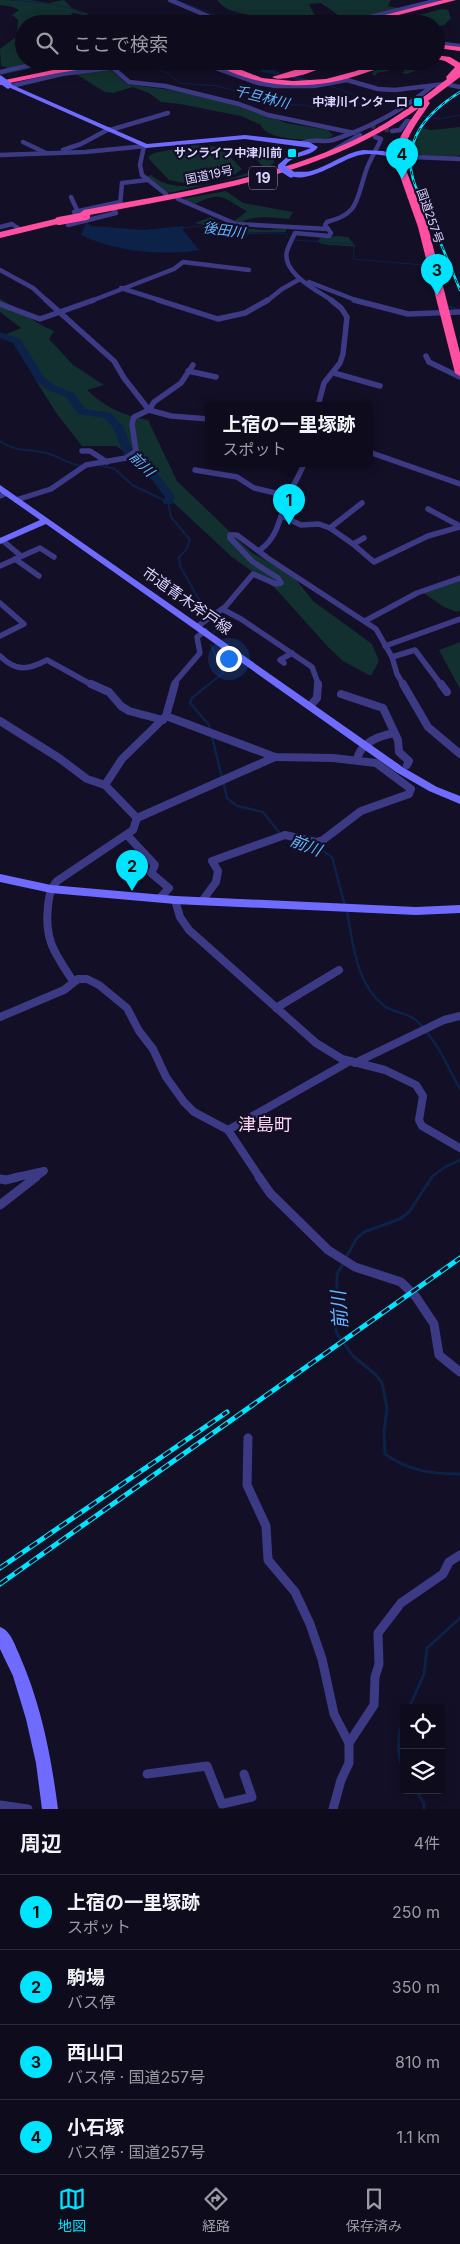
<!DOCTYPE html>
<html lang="ja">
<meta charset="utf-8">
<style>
:root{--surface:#0e0b1c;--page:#1c1929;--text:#f1f3f6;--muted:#9b9ba3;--line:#2e2b3b;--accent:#00e5ff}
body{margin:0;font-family:Inter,"Noto Sans JP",sans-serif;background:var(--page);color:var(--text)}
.controls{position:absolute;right:15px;bottom:15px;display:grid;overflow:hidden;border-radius:5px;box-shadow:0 2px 12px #0003}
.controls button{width:45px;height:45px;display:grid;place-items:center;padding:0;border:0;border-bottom:1px solid var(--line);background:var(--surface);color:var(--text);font:25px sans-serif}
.you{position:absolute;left:228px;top:658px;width:18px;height:18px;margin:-12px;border:4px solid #fff;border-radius:50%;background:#1a73e8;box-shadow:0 0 0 8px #1a73e833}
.badge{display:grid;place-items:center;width:32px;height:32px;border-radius:50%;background:var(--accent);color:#111;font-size:16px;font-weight:700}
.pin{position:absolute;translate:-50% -41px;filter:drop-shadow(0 1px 2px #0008)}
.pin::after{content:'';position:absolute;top:26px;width:18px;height:15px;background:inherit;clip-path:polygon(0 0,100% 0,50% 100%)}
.popup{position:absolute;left:205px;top:402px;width:168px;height:65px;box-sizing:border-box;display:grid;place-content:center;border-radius:5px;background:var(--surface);filter:drop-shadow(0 1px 4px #0005);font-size:16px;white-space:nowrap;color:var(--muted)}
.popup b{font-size:19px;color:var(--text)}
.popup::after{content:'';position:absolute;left:50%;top:100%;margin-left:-10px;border:10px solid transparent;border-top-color:var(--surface)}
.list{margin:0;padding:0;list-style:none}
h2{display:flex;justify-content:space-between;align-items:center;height:65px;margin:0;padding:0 20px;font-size:21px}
h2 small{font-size:16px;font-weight:400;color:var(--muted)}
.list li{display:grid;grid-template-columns:32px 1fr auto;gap:15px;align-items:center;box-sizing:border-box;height:75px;padding:0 20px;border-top:1px solid var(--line)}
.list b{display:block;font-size:19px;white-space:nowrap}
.list p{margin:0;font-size:16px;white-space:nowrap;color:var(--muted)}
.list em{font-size:16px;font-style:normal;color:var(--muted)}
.icon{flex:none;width:28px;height:28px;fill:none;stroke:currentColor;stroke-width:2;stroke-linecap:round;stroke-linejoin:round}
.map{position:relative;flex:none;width:460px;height:1809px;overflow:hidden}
.search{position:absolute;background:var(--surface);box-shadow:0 2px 12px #0003;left:15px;right:15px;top:15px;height:55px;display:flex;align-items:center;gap:12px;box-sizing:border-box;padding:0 18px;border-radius:28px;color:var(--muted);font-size:19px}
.sheet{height:365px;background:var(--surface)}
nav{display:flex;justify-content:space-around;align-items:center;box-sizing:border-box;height:70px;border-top:1px solid var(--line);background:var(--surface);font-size:14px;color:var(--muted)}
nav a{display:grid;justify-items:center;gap:2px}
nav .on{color:var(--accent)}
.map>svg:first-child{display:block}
</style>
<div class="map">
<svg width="460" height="1809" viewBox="0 0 460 1809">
<rect width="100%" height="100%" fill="#130f26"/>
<g fill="#12302f">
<polygon points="0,0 31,0 48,3 64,0 73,9 87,13 95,24 83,24 81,14 72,13 68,24 24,24 24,61 58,62 1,75 0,74 18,66 8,68 1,66 0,49 17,36 18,20 12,15 19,10 13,7 0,5"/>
<path d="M217,0H391L388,6L403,9L345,20L321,3L309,4L315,16L300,22L302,24H270L272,22C262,13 228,17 217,0Z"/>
<polygon points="442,9 448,10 451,18 444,25 436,27 436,24 386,24"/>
<polygon points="420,61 420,64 411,65 415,71 407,74 402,73 405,71 400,68 377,73 375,76 372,74 374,71 399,62"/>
<path d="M110,69L127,84L170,90L243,106L286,123L328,130L333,136C321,143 265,141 261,125L241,116L180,104L161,102L149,93L133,87L113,93L105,92L74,73Z"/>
<polygon points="460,127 460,155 456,157 412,155 413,143 421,128 432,130"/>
<polygon points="195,145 220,147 242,169 235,174 198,181 184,183 173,181 169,180 149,159 148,157 154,153"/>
<path d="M249,150L276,151L274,162L269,167L273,170L169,193L145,177L151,175C178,199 233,179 263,167L256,159L267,157V154H251Z"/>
<path d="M226,191L243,203L293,212L289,219C275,218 246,213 238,227L263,230L286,229V232L233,233L195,223L211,217C225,227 232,224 247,211C223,198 222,190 195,204L182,199Z"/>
<path d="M338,236L348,237L356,247C344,245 329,247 317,242L321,237Z"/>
<path d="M0,299C19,308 35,324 54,331L49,339L73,365L104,385L87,390C105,407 124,416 148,420L177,481L251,552L294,577L313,601L372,644L379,661L371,676L343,661L329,648L275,588L232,557L163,493L149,469L116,446H82L57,414L36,381L20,340L4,335L21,328L0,312Z"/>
<polygon points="460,579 460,611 457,612 444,607 422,592"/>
<polygon points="460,642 460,689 439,650"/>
</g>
<path fill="#0c2248" d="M86,223L92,226L143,230L183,226L185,228L182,229L199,250C161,256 116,252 81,235Z"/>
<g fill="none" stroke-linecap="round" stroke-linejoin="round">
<g stroke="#0c2248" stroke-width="1">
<path d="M10,0C31,3 85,2 93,24"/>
<polyline points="176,0 213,14 220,19"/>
<polyline points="124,68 152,67 168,73 179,83 218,86 285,105 305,105 316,108 331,102 349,105 370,101 394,101 405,104"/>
<polyline points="328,85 368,100"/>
<polyline points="420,116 440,119 460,115"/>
<polyline points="183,228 198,226 233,234 280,233 286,234 288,238"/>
<polyline points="294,240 352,244 354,248 353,259 424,265 433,291"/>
</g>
<g stroke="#0c2248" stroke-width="2">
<polyline points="448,306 459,310"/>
<path d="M0,441C14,452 30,449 46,453C59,456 69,465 83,466"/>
<polyline points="99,465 115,469 132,485 168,502 171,517 190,540 186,550 179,557 180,566 198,598 217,618 218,625 214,632"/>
<polyline points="207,686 223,673 211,645"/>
</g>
<g stroke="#0c2248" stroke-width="2.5">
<polyline points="209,684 192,698 190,703 209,725 227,798 237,806 263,812 281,835"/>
<polyline points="314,845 332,857 345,906"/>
<path d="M347,911C353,944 356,983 383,1005C394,1014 410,1012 420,1024C437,1042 448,1067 460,1089"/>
<polyline points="430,1178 445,1167 460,1160"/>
</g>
<g stroke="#0c2248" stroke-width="3">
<polyline points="345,1259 357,1238 364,1232 400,1219 409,1212 432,1177"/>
<path d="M343,1264L337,1274L336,1332L353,1356L375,1374L382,1383L387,1408L384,1432L385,1454C409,1471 431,1474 460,1474"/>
<polyline points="409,1708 424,1674 427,1648 460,1618"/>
<path d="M404,1718C396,1737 397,1754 404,1773"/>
<polyline points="416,1790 424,1804 424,1809"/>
</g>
<g fill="#0c2248" fill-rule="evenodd">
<polygon points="251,61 260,61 268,68 281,73 277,75 262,72"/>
<polygon points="292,75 314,81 310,83 292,79"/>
<polygon points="0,332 20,339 45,378 56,386 74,393 85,409 111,413 123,426 134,454 160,476 175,497 172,504 164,504 163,502 165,497 152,480 125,457 113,427 104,418 78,414 66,397 48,390 37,382 13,343 0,338"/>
</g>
<polyline stroke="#312d47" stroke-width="4.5" stroke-dasharray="4.5 2.5" stroke-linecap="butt" points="371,126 392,131"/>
<g stroke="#3d3a85" stroke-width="4.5">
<polyline points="170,0 217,20 232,24"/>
<polyline points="329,23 358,20 439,0"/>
<polyline points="133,24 165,19 197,24"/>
<polyline points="436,43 460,46"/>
<polyline points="188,61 207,65 258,83 276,86 314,86 347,80 378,89 395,90 445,84"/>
<polyline points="113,68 129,82 165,86 239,104 268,115 354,133"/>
<polyline points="0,72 48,61"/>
<polyline points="450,85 460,87"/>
<polyline points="11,86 62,74 163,61"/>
<polyline points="110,130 168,113"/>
<polyline points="392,131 400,130 407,121 413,122"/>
<polyline points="23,142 46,153"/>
<path d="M302,143C312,138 322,143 333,140C369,128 403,110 432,86"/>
<polyline points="144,146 140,165 142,175 166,194"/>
<polyline points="63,150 81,144 109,129"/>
<polyline points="329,153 360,135"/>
<polyline points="0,155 85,152 146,146"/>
<polyline points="413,157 460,159"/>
<polyline points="71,197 77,210"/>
<polyline points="178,199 236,224 328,229"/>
<polyline points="120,206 122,183 147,180"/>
<polyline points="81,221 74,212 120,202"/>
<polyline points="68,225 116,213 114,210"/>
<polyline points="0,227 12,224 18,228"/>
<polyline points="0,270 33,288 47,301"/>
<polyline points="309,282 358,301"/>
<polyline points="121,288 162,301"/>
<polyline points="91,301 174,269 183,262 249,270"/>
<polyline points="267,301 282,289 300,279"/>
<path d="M333,301C318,291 281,273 287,251C289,245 292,239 295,233L329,236L331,233L325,225L327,222C358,214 356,202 365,174C368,162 376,151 381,139L375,137"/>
</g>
<g stroke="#3d3a85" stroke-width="5.5">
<polyline points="46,300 114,361 124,378 149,410 171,416 209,419"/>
<polyline points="158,300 218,319 245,313 268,300"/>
<polyline points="354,300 408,314 460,312"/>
<polyline points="0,304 40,319 94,300"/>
<polyline points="426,356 429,362 460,377"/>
<polyline points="188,371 216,377"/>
<polyline points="334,373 380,386"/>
<polyline points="318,406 324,383 340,363 343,354 347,317 341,308 331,300"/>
<polyline points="82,451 90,451 107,462"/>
<polyline points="369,452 460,484"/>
<polyline points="195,470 237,477 254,488 288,496"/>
<polyline points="0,496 7,493"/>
<polyline points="16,500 51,489 86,465 126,458 136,451 132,424 134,417 149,410 154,402 181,383 193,365"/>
<polyline points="428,509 460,526"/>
<polyline points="282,516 301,525 319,524 330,528 353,544 364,538"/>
<polyline points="330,528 362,503"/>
<polyline points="2,540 21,556"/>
<polyline points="353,544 374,562 428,536 460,527"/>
<path d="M260,550C278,537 279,519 287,499C292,487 299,476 304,464"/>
<polyline points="15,559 39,576"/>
<polyline points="0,566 40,548 54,557"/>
<polyline points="0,603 24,624 0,636"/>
<polyline points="222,609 241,619 312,667 319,686"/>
<polyline points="365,621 417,593 460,578"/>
<polyline points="198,626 225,607 253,574 276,584 281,583 278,578 253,562 230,538 230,535 237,535 269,559 376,629 392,657 397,674 404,686"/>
<polyline points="385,646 460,619"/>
<path d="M0,656C16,672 28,670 47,660L94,686"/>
<polyline points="392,657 415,650 442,686"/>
<polyline points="284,663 280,660 292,653"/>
<polyline points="175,686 176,681 200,653 197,637 205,631"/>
</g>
<g stroke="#3d3a85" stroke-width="8">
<polyline points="91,684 109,692 121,706 129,711 163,720"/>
<polyline points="403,684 428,727 460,754"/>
<polyline points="441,684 447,692"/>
<polyline points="341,694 383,708 398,740 399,752 409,761 407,765"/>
<polyline points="310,706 317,698 318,684"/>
<polyline points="166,716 275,757 333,758 376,763 411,789 409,794 361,811 323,840 316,842 285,835 212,861 218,871 216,882 202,901"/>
<polyline points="0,721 59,758 87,779 105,785 137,818"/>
<path d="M357,760C360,743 379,736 394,733"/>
<polyline points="105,785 122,759 166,716 175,684"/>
<polyline points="137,818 275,757"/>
<polyline points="127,835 155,865 151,873 169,888 160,898"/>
<polyline points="175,900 180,917 189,930 316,1043 342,1059 385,1070 416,1085 423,1096 419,1120 422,1126 460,1148"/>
<path d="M73,981C55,954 44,940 48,906C49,897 50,889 57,881L133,830L137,818"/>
<polyline points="276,1008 339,970"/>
<polyline points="0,1017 64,990 78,979 87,979 99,985 127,1008 139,1031 153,1049 166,1077 184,1102 194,1112 228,1130 260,1178"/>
<polyline points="355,1063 444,1020 460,1016"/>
<polyline points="228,1130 350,1061"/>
<polyline points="13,1178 44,1171 34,1178"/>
</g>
<g stroke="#3d3a85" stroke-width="9">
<polyline points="259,1177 270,1193 328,1250 355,1267 401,1282 416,1297 434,1324 439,1355 460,1372"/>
<polyline points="0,1179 6,1180 18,1177"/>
<polyline points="0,1205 36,1177"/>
<polyline points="248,1438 247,1485 266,1526 268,1560 295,1592 310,1624 322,1659 334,1714 349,1743"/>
<polyline points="147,1774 207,1766 222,1804 252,1797 244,1774"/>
<polyline points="0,1805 28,1809"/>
<polyline points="333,1809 341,1780 349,1763 349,1743 374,1705 375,1677 379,1664 378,1633 401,1603 443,1574 449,1562 460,1555"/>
</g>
<g fill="#6f6bff" fill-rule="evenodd">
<path d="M6,84H10L147,144L245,135L309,142L318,147C310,159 289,153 284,169L282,170L278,168V165L287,157L311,148L245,139L146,148L6,86Z"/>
<path d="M363,150L383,151L401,156L398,158C386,156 372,152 360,155C340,159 307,187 287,174C293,170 303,173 311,171C329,166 344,153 363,150Z"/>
<polygon points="0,485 404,768 437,787 460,796 460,804 429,791 396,772 46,524 0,544 0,538 40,520 0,492"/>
<polygon points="0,874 51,885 175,896 416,907 460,905 460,913 416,915 175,904 51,893 0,882"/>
<path d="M0,1627C10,1630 15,1645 19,1654C41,1704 51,1755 58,1809H42L36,1763L26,1719L13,1676L0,1649Z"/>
</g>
<g fill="#ff4fa3" fill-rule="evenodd">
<polygon points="443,0 456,0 364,24 350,24"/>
<polygon points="151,22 177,22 181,24 147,24"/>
<polygon points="436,44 460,47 460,51 436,48"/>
<path d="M436,55L450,57L460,63V77L428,101L430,103C418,122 403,138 403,162L428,227L460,353V376L455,373L418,227L395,162C394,140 408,125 419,108C320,178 200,193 84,216L80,213L84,210C179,192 278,179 366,134C395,119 421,99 447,79L446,77L455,67L445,61L436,59Z"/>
<polygon points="112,61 135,61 58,73 0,85 0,81 58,69"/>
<path d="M206,61H219L262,78L293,81L326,79L356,71L382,61H393C385,67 374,70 365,73C320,89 275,90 231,72C223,68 213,66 206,61Z"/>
<path d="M324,61H336C326,68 282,84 272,77Z"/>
<polygon points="59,218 63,221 62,223 0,238 0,232"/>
</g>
<defs>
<path id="rail-far1" d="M460,92C428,112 402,139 413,179C417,192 423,203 429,215C439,240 450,265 460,290"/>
<g id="rail">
<polyline points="0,1568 227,1412"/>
<polyline points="0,1584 460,1258"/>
</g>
</defs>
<use href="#rail-far1" stroke="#00e5ff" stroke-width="2.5"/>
<use href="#rail" stroke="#00e5ff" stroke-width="5"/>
<use href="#rail-far1" stroke="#130f26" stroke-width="1" stroke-dasharray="4.5" stroke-linecap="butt"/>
<use href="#rail" stroke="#130f26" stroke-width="3" stroke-dasharray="9" stroke-linecap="butt"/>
<polyline stroke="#3d3a85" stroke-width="4.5" points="405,157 413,157"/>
<g stroke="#6f6bff" stroke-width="7">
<polyline points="0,79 8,85"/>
<polyline points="282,168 291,174"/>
</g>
<polyline stroke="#ff4fa3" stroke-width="8" points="59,221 86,216"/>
</g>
<g fill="#00e5ff" stroke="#130f26" stroke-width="2">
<rect x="413" y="97" width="10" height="10" rx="2.5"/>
<rect x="287" y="148" width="10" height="10" rx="2.5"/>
</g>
<g text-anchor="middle" stroke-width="4.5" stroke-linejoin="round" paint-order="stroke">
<g font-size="12" font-weight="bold" fill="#d9d4ff" stroke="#130f26" text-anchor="end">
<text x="408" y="106">中津川インター口</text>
<text x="282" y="157">サンライフ中津川前</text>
</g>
<g font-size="12" fill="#d9d4ff" stroke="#130f26">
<text transform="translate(209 175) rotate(-12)" y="4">国道19号</text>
<text transform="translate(430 216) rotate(71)" y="4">国道257号</text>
</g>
<g font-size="14" font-style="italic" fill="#62b6ff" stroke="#130f26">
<text transform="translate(262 97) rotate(14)" y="5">千旦林川</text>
<text transform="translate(224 230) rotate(8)" y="5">後田川</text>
<text transform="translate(142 464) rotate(45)" y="5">前川</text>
</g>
<rect fill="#130f26" stroke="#9e99be" stroke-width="1" x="249" y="166.5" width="28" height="23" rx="4"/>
<g font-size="14" font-weight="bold" fill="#d9d4ff">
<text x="263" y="183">19</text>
</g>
<g font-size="15" fill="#d9d4ff" stroke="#130f26">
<text transform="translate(187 601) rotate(35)" y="5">市道青木斧戸線</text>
</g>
<g font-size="16" font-style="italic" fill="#62b6ff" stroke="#130f26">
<text transform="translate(306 845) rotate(21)" y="6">前川</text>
</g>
<g font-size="18" fill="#ffd6f0" stroke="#130f26">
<text x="265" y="1131">津島町</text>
</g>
<g font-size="19" font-style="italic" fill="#62b6ff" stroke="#130f26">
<text transform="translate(339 1310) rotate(-94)" y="7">前川</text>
</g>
</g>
</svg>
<div class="controls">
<button><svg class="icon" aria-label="locate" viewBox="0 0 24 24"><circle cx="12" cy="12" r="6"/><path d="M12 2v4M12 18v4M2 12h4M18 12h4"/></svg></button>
<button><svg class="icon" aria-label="layers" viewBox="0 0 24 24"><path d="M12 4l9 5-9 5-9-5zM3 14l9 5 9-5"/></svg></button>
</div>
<div class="you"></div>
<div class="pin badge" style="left:289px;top:525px">1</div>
<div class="popup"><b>上宿の一里塚跡</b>スポット</div>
<div class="pin badge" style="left:132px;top:891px">2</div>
<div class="pin badge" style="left:437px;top:295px">3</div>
<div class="pin badge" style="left:402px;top:179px">4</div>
<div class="search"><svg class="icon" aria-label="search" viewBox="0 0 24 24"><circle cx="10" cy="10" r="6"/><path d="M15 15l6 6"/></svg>ここで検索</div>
</div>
<section class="sheet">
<h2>周辺<small>4件</small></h2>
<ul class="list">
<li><span class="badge">1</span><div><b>上宿の一里塚跡</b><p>スポット</p></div><em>250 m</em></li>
<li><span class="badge">2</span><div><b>駒場</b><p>バス停</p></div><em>350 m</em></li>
<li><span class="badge">3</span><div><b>西山口</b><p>バス停 · 国道257号</p></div><em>810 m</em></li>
<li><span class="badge">4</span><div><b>小石塚</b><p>バス停 · 国道257号</p></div><em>1.1 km</em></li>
</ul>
</section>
<nav>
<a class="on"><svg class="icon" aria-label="map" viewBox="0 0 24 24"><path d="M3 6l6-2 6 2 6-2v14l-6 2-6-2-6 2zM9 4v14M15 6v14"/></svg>地図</a>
<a><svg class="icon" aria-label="directions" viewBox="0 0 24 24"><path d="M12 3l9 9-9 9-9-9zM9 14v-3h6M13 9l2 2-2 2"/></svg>経路</a>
<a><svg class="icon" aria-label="saved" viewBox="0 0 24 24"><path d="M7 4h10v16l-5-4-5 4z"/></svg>保存済み</a>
</nav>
